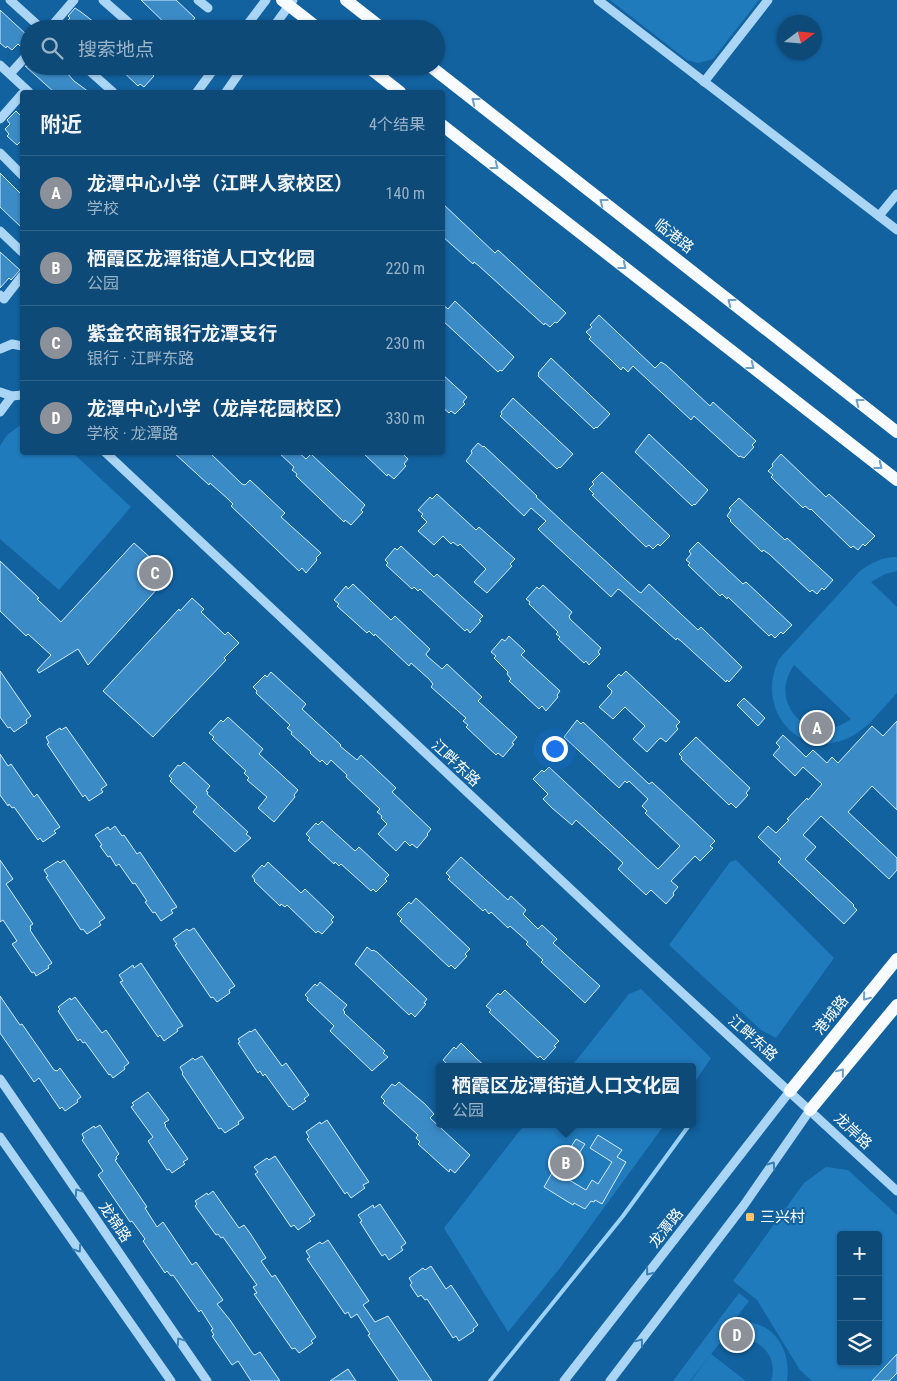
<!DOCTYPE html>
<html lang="zh">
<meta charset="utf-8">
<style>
:root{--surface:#0e4a78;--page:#17517d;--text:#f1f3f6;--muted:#9bb3c6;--line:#2e628a;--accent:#8c9099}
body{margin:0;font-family:"Roboto Condensed","Noto Sans SC",sans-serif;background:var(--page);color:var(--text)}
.controls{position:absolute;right:15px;bottom:15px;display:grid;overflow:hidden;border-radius:5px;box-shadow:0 1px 4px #0004}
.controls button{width:45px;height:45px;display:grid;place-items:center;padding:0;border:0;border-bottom:1px solid var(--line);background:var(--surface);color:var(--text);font:25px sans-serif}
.compass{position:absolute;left:777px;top:15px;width:45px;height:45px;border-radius:50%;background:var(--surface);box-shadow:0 1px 4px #0004;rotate:74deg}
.you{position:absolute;left:554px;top:748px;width:18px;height:18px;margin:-12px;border:4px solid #fff;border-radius:50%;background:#1a73e8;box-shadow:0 0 0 8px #1a73e833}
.badge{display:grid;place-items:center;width:32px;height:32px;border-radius:50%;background:var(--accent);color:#fff;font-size:16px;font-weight:700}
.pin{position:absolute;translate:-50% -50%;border:2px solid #fff;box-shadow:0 1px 5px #0006}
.popup{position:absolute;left:436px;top:1063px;width:260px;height:65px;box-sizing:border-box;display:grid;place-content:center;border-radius:5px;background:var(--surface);filter:drop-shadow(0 1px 4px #0005);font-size:16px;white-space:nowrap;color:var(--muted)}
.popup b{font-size:19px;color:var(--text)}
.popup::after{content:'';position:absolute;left:50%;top:100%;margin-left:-10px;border:10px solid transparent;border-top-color:var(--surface)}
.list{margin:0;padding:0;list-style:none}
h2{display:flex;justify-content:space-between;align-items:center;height:65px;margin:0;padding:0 20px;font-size:21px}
h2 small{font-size:16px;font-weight:400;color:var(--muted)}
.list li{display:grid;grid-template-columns:32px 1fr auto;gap:15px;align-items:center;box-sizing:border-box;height:75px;padding:0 20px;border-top:1px solid var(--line)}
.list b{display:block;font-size:19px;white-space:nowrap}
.list p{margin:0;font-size:16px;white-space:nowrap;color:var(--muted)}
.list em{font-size:16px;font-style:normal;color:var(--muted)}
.icon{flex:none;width:28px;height:28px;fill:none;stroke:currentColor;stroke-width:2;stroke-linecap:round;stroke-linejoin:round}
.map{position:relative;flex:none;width:897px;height:1381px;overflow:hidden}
.search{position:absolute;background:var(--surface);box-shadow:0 1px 4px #0004;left:20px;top:20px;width:425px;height:55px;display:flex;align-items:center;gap:12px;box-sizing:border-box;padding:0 18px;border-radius:28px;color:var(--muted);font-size:19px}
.panel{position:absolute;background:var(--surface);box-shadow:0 1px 4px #0004;left:20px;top:90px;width:425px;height:365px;border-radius:5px}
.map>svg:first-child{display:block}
</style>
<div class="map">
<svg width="897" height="1381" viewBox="0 0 897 1381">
<rect width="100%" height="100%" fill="#1262a0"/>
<g fill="#207bbd" fill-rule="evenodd">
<polygon points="610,0 759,0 713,59 698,63 687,60"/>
<polygon points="22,424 22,452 73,453 131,507 59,590 0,539 0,446 7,435"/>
<path d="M897,557V571L885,574L871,582L897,607V693C882,708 867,731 846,739C796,760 755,707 779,659L859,572C871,563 882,557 897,557ZM794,665L851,719C812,748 766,705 794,665Z"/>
<polygon points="736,860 834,958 776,1038 761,1030 669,945 730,862"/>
<polygon points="641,989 711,1058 692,1086 692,1067 571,1067 629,994"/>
<polygon points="525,1124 665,1124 560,1268 508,1332 444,1228"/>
<path d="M826,1167L848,1170L897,1215V1381H812L800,1370L757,1300L733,1281L804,1183ZM841,1235H878V1362H841Z"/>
<path d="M739,1293L749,1301L733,1322C770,1317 792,1346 787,1381H771C781,1349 747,1328 719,1344L690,1381H673Z"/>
<polygon points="711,1354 746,1381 691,1381"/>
</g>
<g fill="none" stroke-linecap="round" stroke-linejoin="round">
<g stroke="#9cd2f8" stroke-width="4">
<polyline points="692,1122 693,1121"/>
<polyline points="490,1381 623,1216 690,1124"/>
</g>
</g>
<g fill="#3b8bc7" stroke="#d3ecfe">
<polygon points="141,0 176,0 195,18 185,29 171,29"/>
<polygon points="75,8 81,12 103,29 60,29 70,18 68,16"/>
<polygon points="0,10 28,36 20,46 18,44 12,50 7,46 6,48 0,43"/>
<polygon points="25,66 61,66 74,81 89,92 54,92"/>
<polygon points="117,66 150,66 155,70 152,74 154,76 144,87 140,84 138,86"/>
<polygon points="16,111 22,117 22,140 17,145 7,136 9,134 5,129 10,124 7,120"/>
<polygon points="0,173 22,195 22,228 0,207"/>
<polygon points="442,203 495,253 498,250 566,313 557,323 555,322 550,327 545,323 544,325 479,266 474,262 473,264 442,236"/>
<polygon points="0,252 20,270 11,280 9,278 0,288"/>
<polygon points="455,301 514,357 502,371 500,370 498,372 442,320 442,304 448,309"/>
<polygon points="599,315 655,368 661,362 666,365 710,406 713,402 756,441 752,445 754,447 744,458 740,456 739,457 694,416 691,420 633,366 628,372 623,367 621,370 611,360 589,339 591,337 586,332 592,327 590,325"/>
<polygon points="551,358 610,414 597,428 596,427 594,429 538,376 539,374 538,373"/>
<polygon points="442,374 467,397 463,402 465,404 455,414 451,411 449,413 442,407"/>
<polygon points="513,398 573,454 560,468 559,467 557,469 500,416 502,414 501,412"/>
<polygon points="649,434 708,490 695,505 694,504 692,506 635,452"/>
<polygon points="478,443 483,447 484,446 537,496 536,497 638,591 641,593 649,584 698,630 701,627 742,667 729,682 727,680 726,682 681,641 677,638 676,640 620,590 618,589 611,597 538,529 546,521 531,508 524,516 466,461 472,453 471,451"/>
<polygon points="173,452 209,452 242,484 245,485 250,480 285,513 281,517 321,553 316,558 317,560 306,573 302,568 299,571 231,506 233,504 228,499 210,483 209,485"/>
<polygon points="278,452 298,452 306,459 311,454 365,505 361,510 363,512 351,525 345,520 344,522 296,476 297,474 292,470 294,467"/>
<polygon points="362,452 401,452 408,459 404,464 406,466 394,479 388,474 387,476"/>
<polygon points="781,454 826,497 829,494 875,536 865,546 863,544 858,550 853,546 851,548 811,509 810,510 805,506 803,508 771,477 773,475 768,471 773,466 772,464"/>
<polygon points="602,472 670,536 660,546 658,544 653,549 649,545 646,547 592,495 594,494 589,489 594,484 592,482"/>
<polygon points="437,494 476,530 479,527 515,559 510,564 512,566 487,593 474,582 486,569 460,544 458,546 453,542 451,544 443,536 434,545 418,531 427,522 421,516 423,514 418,510 430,497 432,499"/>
<polygon points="739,498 785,540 787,538 833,580 824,590 822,588 817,594 812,590 810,592 769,554 763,550 762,552 730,521 731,520 727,516 731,510 729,508"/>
<polygon points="698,542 743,584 746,582 792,625 783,634 781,632 775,638 771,634 769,636 728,597 727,599 722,594 720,596 688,565 690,563 686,560 691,554 689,551"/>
<polygon points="134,543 164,570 162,571 165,574 155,584 158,588 88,665 78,649 39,673 37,670 51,655 28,634 26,636 0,611 0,561 39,598 37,599 61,622"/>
<polygon points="401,546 432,575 434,577 437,574 483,616 479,620 481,621 470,633 467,629 465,631 420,589 418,591 414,587 412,589 386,565 388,563 385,560 395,548 397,550"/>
<polygon points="353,584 391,620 395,616 430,649 426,654 427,656 442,669 447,664 463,679 482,697 478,701 517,737 512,743 514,744 503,757 498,753 496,755 466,727 468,725 463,721 466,718 431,687 433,684 429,679 411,663 409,666 375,634 374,636 369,631 367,633 337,606 339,604 334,600 346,586 348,589"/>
<polygon points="543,585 572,612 569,616 570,619 601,648 598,652 600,654 589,665 586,661 584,663 558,639 560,637 556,634 558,632 529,604 530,602 526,599 537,587 539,589"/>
<polygon points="192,598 204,609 201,612 225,635 228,632 239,643 224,658 226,660 153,737 103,691 179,609 180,611"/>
<polygon points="509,636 525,651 521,655 560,691 557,695 558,697 546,711 542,706 539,709 509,681 511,679 507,674 508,672 494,658 496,656 491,652 502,639 505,641"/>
<polygon points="0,671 31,716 26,720 27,723 14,732 10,727 8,728 0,717"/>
<polygon points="626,671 680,722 676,726 678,729 666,742 661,738 659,739 647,752 633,739 645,726 625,707 613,719 599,707 611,694 612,691 607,686 619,674 621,676"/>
<polygon points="271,672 306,704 302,709 341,745 340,746 357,760 361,755 396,788 392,792 431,829 427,834 428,835 417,848 412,844 410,846 405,841 396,851 378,834 387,824 381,818 382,816 377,812 380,809 346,777 347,775 331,760 327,765 322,760 320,762 310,753 311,752 291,734 292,732 287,728 290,725 256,693 257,691 253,687 265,675 267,677"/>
<polygon points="744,698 765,718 758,726 737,705"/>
<polygon points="228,717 263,749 259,754 298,790 294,795 295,797 274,822 258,808 267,797 247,780 249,778 244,773 246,771 212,739 214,737 209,733 221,720 223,722"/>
<polygon points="577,720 581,724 583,722 649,784 652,782 715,841 710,846 713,848 700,861 695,856 671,881 678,887 673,893 674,895 666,904 651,890 646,895 618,869 623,863 608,849 576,820 572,825 552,808 543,799 548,794 533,779 542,770 544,772 549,767 658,869 680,846 645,813 647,811 642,806 648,799 629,781 627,783 625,781 619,788 564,737"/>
<polygon points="897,721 897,810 872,786 848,812 897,858 897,870 889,879 821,816 803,835 816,847 805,859 854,905 853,906 857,910 844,924 778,862 781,859 758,837 768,826 776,833 789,820 787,819 807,798 808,800 822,784 803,767 795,776 773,755 780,747 776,743 783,735 806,757 813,750 827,763 832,757 838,763 872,726 883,736"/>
<polygon points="66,727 107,785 101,789 103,792 89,801 85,795 83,797 47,744 49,743 46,737 60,728 61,730"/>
<polygon points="696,737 750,788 746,793 748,795 736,808 731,803 729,805 681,759 682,757 679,754"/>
<polygon points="0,754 8,766 11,764 34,797 37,794 60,827 54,831 56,833 43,842 40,838 38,840 14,807 12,808 9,804 8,806 0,795"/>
<polygon points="184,762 210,786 206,791 208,792 207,794 248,832 246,834 251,838 235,852 193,812 197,807 170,781 172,779 169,776 178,765 180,766"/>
<polygon points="322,821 355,851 359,847 389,875 385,879 387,881 376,892 373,889 371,891 341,864 339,866 335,862 334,864 308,840 310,838 306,834 316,823 318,825"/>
<polygon points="115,826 122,836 124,835 137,854 140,852 177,907 171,910 173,913 161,921 155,912 153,913 145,902 147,901 135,883 133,884 119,864 116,866 110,856 108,857 100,846 102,845 95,835 108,827 110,830"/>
<polygon points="461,857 508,900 511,896 526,910 523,914 538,929 542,925 557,939 553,943 600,986 585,1003 541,962 543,960 526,944 528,942 510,926 508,928 491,912 489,914 485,909 483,911 448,879 450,877 446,873"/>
<polygon points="0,860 13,879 6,884 33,924 30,926 31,929 30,930 52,963 48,966 49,968 36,976 34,972 32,973 12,944 17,941 3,920 0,922"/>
<polygon points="64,860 105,918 99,922 101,925 87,934 83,929 81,930 46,877 48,876 44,870 58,861 60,863"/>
<polygon points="268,862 301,893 305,889 334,917 331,920 333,922 322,934 318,931 316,933 287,905 285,907 281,904 280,906 254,881 255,880 252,876 262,865 264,867"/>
<polygon points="416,898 470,949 465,954 467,956 455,969 451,965 449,967 400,921 402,919 397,914 409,902 411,904"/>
<polygon points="194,928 235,986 229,990 230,993 217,1002 213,997 211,998 175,945 177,944 173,939 187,929 189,931"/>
<polygon points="367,947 372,951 373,950 377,952 427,999 424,1003 426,1004 415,1017 411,1013 409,1015 355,964"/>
<polygon points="141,963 183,1026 177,1029 178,1031 164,1041 160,1035 158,1037 120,982 123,981 119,975 133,965 134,968"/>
<polygon points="320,982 347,1005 343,1010 345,1012 344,1013 385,1051 383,1053 388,1057 372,1071 330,1031 334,1026 307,1000 308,998 305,995 315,984 317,986"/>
<polygon points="505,990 559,1041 554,1046 556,1047 544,1060 540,1056 538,1058 489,1012 491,1010 486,1006 498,993 500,995"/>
<polygon points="0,996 20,1025 22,1024 54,1070 57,1071 60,1068 81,1097 77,1100 78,1102 65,1111 62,1107 60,1109 39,1078 34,1082 0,1033"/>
<polygon points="75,997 102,1033 106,1030 129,1063 124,1067 125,1069 113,1078 110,1074 109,1075 85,1042 83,1043 80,1039 78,1041 58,1011 60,1009 58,1007 70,998 71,1000"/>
<polygon points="255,1029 282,1066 286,1063 309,1095 304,1099 306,1101 293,1110 290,1106 289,1107 265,1074 263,1076 260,1071 258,1073 238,1043 240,1042 238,1039 250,1031 251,1032"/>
<polygon points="461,1043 477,1059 486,1067 450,1067 443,1060 454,1047 456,1049"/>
<polygon points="202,1056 244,1118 238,1122 239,1124 225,1133 221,1128 219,1129 182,1074 183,1073 180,1067 193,1058 195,1060"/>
<polygon points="399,1082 425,1104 434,1114 430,1118 470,1155 455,1173 450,1169 449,1172 418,1144 420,1142 416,1138 418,1135 383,1103 385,1101 381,1097 392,1084 395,1086"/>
<polygon points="148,1092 169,1120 164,1123 166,1125 165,1126 188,1159 183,1162 185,1164 172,1173 169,1169 167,1170 148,1141 153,1137 131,1107 134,1105 132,1103"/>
<polygon points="327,1120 369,1182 363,1185 365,1188 351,1198 347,1192 345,1194 307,1139 309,1137 306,1132 320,1122 321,1124"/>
<polygon points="100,1125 119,1154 116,1157 117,1159 115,1160 147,1207 145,1208 157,1227 163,1222 192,1265 196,1262 223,1300 217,1304 230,1320 253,1354 255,1355 260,1352 280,1381 251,1381 238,1361 232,1365 212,1336 214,1335 211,1330 213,1329 201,1310 199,1312 173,1275 171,1276 167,1271 165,1273 143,1241 145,1239 132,1221 130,1222 98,1175 103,1171 82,1140 84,1138 82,1134 94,1126 95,1128"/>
<polygon points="598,1135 622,1150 617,1157 626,1162 602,1204 595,1200 594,1202 591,1201 585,1209 574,1203 573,1205 544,1187 553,1171 555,1172 576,1139 585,1144 564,1177 586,1190 592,1180 598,1184 612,1162 590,1148"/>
<polygon points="275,1156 315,1215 309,1219 311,1221 298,1230 294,1225 291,1227 255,1174 258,1172 254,1167 267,1158 269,1160"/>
<polygon points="213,1191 239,1228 244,1225 250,1233 266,1258 261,1261 272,1277 275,1275 316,1337 311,1341 313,1343 299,1353 295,1348 292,1349 254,1294 257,1293 253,1287 257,1285 223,1237 221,1238 218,1234 216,1235 195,1206 197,1204 195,1201 207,1193 208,1195"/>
<polygon points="380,1204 406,1243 401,1247 403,1250 389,1260 385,1254 382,1256 374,1244 360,1222 362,1221 358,1215 373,1205 374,1208"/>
<polygon points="328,1240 369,1301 363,1305 375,1322 388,1316 432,1381 399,1381 368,1335 370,1334 357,1314 351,1318 348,1312 345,1314 307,1259 310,1257 306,1251 320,1242 322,1244"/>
<polygon points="431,1266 446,1289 451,1285 478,1325 473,1329 474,1331 459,1341 456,1336 453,1338 427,1299 425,1300 421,1295 418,1297 410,1285 412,1283 409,1278 423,1268 425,1270"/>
<polygon points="897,1354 897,1373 889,1381 872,1381"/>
<polygon points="348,1369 356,1381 330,1381"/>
</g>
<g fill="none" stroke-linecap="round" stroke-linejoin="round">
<g stroke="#aad5f5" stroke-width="9">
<polyline points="10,0 42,29"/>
<polyline points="103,0 136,29"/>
<polyline points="198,0 208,8"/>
<polyline points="598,0 897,230"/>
<polyline points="49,29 74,0"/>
<polyline points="244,29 266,0"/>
<polyline points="272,29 293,0"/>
<polyline points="0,65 29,92"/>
<polyline points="84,66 113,92"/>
<polyline points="10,74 29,53"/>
<polyline points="704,82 768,0"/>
<polyline points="197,92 216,66"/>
<polyline points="226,92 244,66"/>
<polyline points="0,119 22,94"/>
<polyline points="0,153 22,175"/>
<polyline points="879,216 897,194"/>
<polyline points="0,231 22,252"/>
<polyline points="0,295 4,299 22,276"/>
<polyline points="0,349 12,344 22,346"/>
<polyline points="0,392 12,396 22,395"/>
<polyline points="0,412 12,396"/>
<polyline points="105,452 629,944 897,1191"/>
<polyline points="0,1079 207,1381"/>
<polyline points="0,1137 171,1381"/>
<polyline points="564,1381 790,1091"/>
<polyline points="610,1381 744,1205 810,1110"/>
</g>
<g stroke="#f8fbff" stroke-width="12">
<polyline points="282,0 319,29"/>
<polyline points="346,0 383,29"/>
<polyline points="367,66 400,92"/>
<polyline points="430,66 897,432"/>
<polyline points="442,125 897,480"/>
<polyline points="790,1091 897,959"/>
<polyline points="810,1110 897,1005"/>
</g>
</g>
<defs><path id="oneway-chevron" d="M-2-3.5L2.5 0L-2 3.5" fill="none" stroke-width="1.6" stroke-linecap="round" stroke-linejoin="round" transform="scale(1.25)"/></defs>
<g stroke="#6e9fc6">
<use href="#oneway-chevron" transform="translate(475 101) rotate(-142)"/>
<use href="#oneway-chevron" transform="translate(495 166) rotate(38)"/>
<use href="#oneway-chevron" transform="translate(603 202) rotate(-142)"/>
<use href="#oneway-chevron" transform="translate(623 266) rotate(38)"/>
<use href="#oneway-chevron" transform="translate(731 302) rotate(-142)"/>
<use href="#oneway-chevron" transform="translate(751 366) rotate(38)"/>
<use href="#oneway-chevron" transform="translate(859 402) rotate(-142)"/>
<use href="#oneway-chevron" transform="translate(879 466) rotate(38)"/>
<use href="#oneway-chevron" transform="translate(866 997) rotate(129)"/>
<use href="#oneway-chevron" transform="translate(841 1072) rotate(-51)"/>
</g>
<g stroke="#387fb5">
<use href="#oneway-chevron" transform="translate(772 1165) rotate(-55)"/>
<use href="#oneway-chevron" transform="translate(78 1192) rotate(-124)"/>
<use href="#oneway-chevron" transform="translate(78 1249) rotate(55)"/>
<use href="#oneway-chevron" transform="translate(649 1272) rotate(128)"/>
<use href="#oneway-chevron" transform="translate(180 1341) rotate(-124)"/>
<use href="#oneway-chevron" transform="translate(640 1342) rotate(-53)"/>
</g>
<rect fill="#ffc36e" stroke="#1262a0" stroke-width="2" x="745" y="1212" width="10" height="10" rx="2.5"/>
<g text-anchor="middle" stroke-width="4" stroke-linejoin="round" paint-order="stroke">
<g font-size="15" fill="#fff" stroke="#1262a0">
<text transform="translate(674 236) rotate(38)" y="5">临港路</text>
<text transform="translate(456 763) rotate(43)" y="5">江畔东路</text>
<text transform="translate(831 1015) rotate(-51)" y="5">港城路</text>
<text transform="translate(753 1038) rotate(42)" y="5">江畔东路</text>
<text transform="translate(853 1131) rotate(43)" y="5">龙岸路</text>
<text transform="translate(115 1222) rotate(56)" y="5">龙锦路</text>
<text transform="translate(666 1228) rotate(-52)" y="5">龙潭路</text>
</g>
<g font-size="15" fill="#fff" stroke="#1262a0" text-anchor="start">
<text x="760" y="1222">三兴村</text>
</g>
</g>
</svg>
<div class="controls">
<button>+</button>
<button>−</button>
<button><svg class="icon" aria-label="layers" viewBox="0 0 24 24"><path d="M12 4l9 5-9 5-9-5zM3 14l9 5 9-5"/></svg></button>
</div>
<svg class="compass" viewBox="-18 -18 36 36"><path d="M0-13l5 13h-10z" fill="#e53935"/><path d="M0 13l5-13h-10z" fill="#9bb3c6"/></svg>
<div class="you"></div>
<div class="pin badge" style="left:817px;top:728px">A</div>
<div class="pin badge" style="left:566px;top:1163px">B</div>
<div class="popup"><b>栖霞区龙潭街道人口文化园</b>公园</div>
<div class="pin badge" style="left:155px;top:573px">C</div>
<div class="pin badge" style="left:737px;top:1335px">D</div>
<div class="search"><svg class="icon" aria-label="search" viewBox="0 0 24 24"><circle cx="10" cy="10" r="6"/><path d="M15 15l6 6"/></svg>搜索地点</div>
<section class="panel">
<h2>附近<small>4个结果</small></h2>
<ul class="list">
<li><span class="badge">A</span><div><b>龙潭中心小学（江畔人家校区）</b><p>学校</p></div><em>140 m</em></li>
<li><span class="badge">B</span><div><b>栖霞区龙潭街道人口文化园</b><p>公园</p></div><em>220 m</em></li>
<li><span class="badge">C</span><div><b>紫金农商银行龙潭支行</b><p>银行 · 江畔东路</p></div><em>230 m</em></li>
<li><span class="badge">D</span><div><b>龙潭中心小学（龙岸花园校区）</b><p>学校 · 龙潭路</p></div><em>330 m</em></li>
</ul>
</section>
</div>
